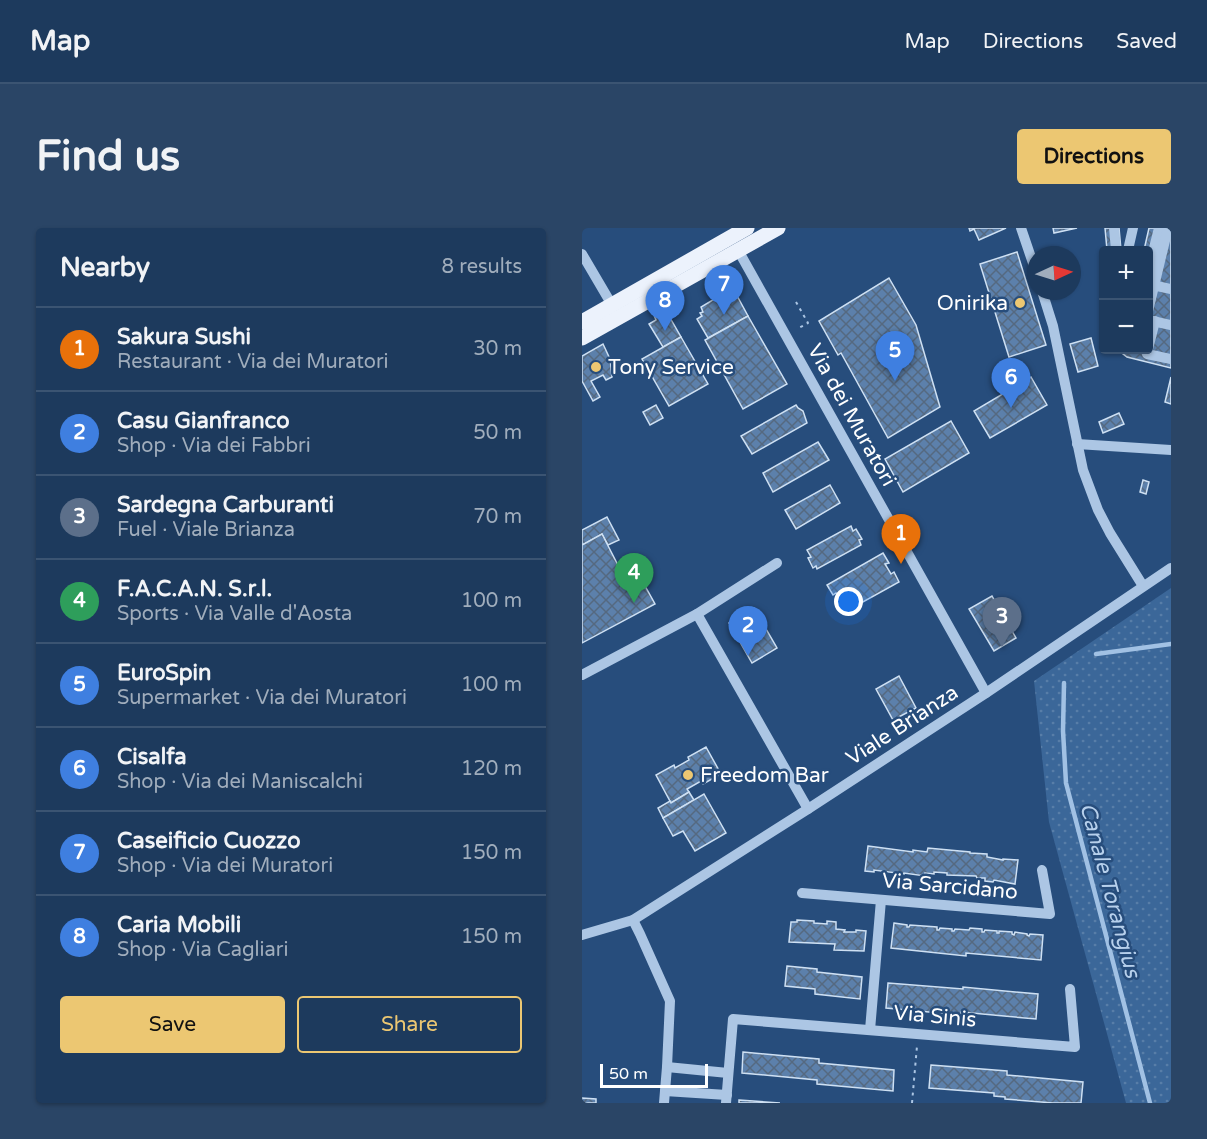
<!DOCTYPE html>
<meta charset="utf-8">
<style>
:root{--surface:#1d3a5d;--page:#2a4566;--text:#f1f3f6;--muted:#a0adbc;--line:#3b5472;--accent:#ecc772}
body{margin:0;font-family:"Varela Round",sans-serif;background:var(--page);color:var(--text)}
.controls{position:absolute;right:18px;top:18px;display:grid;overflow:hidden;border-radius:6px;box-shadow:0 2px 4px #0004}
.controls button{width:54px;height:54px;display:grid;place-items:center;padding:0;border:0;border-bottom:2px solid var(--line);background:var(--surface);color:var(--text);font:30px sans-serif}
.compass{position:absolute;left:445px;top:18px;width:54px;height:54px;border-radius:50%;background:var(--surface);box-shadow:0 2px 4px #0004;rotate:86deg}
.scale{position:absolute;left:18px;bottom:15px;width:108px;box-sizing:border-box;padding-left:6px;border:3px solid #fff;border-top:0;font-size:16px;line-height:21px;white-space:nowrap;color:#fff;-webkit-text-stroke:4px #274d7c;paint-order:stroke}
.you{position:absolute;left:267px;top:374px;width:21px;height:21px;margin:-15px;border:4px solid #fff;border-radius:50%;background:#1a73e8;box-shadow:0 0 0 9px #1a73e833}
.badge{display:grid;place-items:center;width:39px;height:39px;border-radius:50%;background:var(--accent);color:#fff;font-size:20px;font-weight:700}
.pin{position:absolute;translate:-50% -50px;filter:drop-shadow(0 2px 3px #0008)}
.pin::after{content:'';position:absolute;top:32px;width:21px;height:18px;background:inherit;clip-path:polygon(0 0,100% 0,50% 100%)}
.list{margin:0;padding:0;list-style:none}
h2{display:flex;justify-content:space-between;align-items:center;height:78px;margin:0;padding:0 24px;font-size:26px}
h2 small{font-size:20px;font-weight:400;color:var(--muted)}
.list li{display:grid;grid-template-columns:39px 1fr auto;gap:18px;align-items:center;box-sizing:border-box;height:84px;padding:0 24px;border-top:2px solid var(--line)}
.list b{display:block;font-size:22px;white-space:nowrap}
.list p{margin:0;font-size:20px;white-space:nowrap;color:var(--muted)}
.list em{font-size:20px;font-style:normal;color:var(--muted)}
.actions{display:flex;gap:12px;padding:18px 24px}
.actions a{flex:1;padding:14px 0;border:2px solid var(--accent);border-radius:6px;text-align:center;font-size:21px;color:var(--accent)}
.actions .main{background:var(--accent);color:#111}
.map{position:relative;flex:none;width:589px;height:875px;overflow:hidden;border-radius:6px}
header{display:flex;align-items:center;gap:36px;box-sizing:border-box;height:84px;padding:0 30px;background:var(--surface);border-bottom:2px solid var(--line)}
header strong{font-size:28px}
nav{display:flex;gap:33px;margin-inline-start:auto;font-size:21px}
.intro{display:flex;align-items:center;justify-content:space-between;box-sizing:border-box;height:144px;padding:0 36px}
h1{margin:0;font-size:42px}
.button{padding:15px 27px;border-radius:6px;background:var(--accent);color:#111;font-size:21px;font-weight:700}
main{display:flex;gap:36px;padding:0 36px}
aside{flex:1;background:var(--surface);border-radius:6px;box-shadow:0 2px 4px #0004}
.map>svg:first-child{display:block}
</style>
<header>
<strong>Map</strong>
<nav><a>Map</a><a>Directions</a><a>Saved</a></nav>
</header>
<div class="intro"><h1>Find us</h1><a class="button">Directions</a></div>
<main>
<aside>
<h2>Nearby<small>8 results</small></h2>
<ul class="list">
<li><span class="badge" style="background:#e8710a">1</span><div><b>Sakura Sushi</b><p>Restaurant · Via dei Muratori</p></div><em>30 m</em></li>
<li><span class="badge" style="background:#3f7fe0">2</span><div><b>Casu Gianfranco</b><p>Shop · Via dei Fabbri</p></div><em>50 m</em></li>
<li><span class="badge" style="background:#5c6f8a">3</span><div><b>Sardegna Carburanti</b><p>Fuel · Viale Brianza</p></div><em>70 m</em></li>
<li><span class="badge" style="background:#2e9e5b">4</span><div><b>F.A.C.A.N. S.r.l.</b><p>Sports · Via Valle d'Aosta</p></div><em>100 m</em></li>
<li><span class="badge" style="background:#3f7fe0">5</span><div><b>EuroSpin</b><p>Supermarket · Via dei Muratori</p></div><em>100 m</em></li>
<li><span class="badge" style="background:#3f7fe0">6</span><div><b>Cisalfa</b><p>Shop · Via dei Maniscalchi</p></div><em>120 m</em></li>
<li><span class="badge" style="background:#3f7fe0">7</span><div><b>Caseificio Cuozzo</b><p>Shop · Via dei Muratori</p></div><em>150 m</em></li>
<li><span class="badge" style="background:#3f7fe0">8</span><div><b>Caria Mobili</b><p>Shop · Via Cagliari</p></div><em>150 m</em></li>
</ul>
<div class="actions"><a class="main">Save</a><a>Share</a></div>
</aside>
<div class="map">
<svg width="589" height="875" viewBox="0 0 589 875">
<defs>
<pattern id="grass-dots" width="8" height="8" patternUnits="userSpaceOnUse" patternTransform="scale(1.5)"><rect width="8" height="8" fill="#3b6799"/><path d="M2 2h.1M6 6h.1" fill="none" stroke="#587ea8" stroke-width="1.8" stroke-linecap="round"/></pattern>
<pattern id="building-cross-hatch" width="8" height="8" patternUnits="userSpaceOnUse" patternTransform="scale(1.5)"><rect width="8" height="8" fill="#5c80ab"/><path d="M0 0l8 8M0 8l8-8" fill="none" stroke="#556980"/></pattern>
</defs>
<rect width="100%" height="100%" fill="#274d7c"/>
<polygon fill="url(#grass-dots)" points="589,360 589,875 544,875 467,594 452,453"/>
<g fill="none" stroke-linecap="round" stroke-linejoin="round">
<g stroke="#a1c1e4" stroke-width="4.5">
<polyline points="514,426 589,416"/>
<polyline points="482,455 481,503 484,555 568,875"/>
</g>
</g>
<g fill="url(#building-cross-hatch)" stroke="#cee0f3" stroke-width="1.5">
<polygon points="387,0 424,0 397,12 392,1 388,3"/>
<polygon points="471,0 495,0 472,5"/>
<polygon points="523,0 537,0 539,22 525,22"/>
<polygon points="567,0 589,0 589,140 545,129 536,122 566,122 566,22 562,22"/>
<polygon points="435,24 464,117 427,129 398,36"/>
<polygon points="307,50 334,97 358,179 306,210 259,125 256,127 237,93"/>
<polygon points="153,64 166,88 126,110 115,91 120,88 118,85 121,84 119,79 134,70 136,73"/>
<polygon points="83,81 99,109 81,119 67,96 74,92 72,87"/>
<polygon points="166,88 205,156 161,181 123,112"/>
<polygon points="99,109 126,156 87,178 60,131"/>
<polygon points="509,110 516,138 496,144 488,116"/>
<polygon points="21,116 28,131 30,149 24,152 21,147 9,153 18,169 11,173 0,153 0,128"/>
<polygon points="449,149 465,177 408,210 392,183"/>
<polygon points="589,149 589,176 583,174"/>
<polygon points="74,177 81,190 68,197 61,184"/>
<polygon points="214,177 216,180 221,183 225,195 170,226 159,208"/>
<polygon points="537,185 542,196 521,205 517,194"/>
<polygon points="369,193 387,225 321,264 303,231"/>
<polygon points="236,214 247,232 191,264 181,245"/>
<polygon points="561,252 567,254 564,266 558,264"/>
<polygon points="248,257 258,275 214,301 203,282"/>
<polygon points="25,289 37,312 26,317 20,306 0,317 0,302"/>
<polygon points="269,298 271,303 274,301 280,311 277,312 279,317 235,341 234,338 231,340 226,330 229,329 225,322"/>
<polygon points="20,306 41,347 53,340 73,376 0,415 0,317"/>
<polygon points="301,325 307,335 303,336 309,346 312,344 317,354 261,385 256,377 260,375 254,365 251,367 245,357"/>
<polygon points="410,368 434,410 412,423 387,381"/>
<polygon points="172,380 195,420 170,435 147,395"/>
<polygon points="317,448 334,480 311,492 294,461"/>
<polygon points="124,519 139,546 121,556 119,553 105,561 107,564 89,575 74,547 92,537 93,540 107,532 106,529"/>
<polygon points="107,564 112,572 81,590 76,580 88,573 89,575"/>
<polygon points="122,566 144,605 113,623 101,603 91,608 81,590"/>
<polygon points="286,618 331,624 331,622 345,624 346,620 388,624 388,625 405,626 405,629 421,632 421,631 436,632 433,656 412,652 411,654 403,653 403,650 395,650 394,648 365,647 365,645 352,644 352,646 343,645 343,648 322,645 322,646 292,642 292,644 283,643"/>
<polygon points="215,692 232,693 232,695 245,696 245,693 254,694 254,701 263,702 262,704 274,704 274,702 284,703 282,723 252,722 253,716 207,714 209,694 215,694"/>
<polygon points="312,695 325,697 325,699 327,699 328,697 355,699 355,702 357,702 358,700 370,701 370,703 372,703 373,701 387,702 388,700 400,701 400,704 402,704 403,702 415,703 415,705 417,705 417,703 430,704 430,706 432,707 433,704 445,706 445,707 447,708 448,706 461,707 459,732 384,725 384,728 309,720"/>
<polygon points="205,738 235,741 235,744 280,749 278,771 233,766 233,761 203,758"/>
<polygon points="306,755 381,761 381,759 456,766 454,791 379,784 379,787 304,780"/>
<polygon points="161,824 237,831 237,835 312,842 311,863 235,856 235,852 160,845"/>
<polygon points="349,837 425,843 425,847 501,854 499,875 471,875 423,871 423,869 412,868 412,865 347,860"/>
<polygon points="0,870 14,871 14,875 0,875"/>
<polygon points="157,872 198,875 157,875"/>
</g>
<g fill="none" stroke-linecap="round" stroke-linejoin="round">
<g stroke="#acc6e4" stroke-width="2" stroke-dasharray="3 4.5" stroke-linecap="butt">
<polyline points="214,74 226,95 215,101"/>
<polyline points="330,875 335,818"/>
</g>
<g stroke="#acc6e4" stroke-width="10">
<polyline points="439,0 454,44"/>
<polyline points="532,0 534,22"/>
<polyline points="156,22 404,465"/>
<polyline points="546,22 551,0"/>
<polyline points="0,26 30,77"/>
<polyline points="566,44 577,0"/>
<polyline points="566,56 589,61"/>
<polyline points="460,63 471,98 501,242 516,282 528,305 561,358"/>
<polyline points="566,83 586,0"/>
<polyline points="566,92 589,97"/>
<polyline points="566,121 573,93"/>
<polyline points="566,122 565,126 589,131"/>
<polyline points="495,216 589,222"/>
<polyline points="115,386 226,581"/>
<polyline points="0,447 115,386 195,335"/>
<polyline points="220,665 468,686 460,642"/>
<polyline points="51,692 58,706 88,773 85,839 82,875"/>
<polyline points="0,707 51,692 226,581 404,465 589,340"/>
<polyline points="288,802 299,672"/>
<polyline points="85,839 146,845"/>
<polyline points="83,863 145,867"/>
<polyline points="144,875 151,791 493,819 488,761"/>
</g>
<g stroke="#ecf2fc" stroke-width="15">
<polyline points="0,94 165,0"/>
<polyline points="0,110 196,0"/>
</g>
</g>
<g fill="#ecc772" stroke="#274d7c" stroke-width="2">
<circle cx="438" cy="75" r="6"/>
<circle cx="14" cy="139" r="6"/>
<circle cx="106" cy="547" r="6"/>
</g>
<g text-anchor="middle" stroke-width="5" stroke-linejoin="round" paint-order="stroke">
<g font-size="21" fill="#fff" stroke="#274d7c" text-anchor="start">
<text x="426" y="82" text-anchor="end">Onirika</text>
<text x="26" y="146">Tony Service</text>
<text x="118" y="554">Freedom Bar</text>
</g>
<g font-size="21" fill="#fff" stroke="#274d7c">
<text transform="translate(270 187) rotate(61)" y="7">Via dei Muratori</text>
<text transform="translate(320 497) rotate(-33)" y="7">Viale Brianza</text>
<text transform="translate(368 658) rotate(5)" y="7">Via Sarcidano</text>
<text transform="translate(353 788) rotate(5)" y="7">Via Sinis</text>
</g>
<g font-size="22" font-style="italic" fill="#b7d0ec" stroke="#274d7c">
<text transform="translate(529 662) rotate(75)" y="8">Canale Torangius</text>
</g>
</g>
</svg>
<div class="controls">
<button>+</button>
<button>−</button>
</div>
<svg class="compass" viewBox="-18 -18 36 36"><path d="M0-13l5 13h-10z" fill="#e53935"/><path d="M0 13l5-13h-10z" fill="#a0adbc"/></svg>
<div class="scale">50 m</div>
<div class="you"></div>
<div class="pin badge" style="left:319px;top:336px;background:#e8710a">1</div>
<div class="pin badge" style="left:166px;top:428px;background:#3f7fe0">2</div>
<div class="pin badge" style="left:420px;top:419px;background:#5c6f8a">3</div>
<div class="pin badge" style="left:52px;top:375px;background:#2e9e5b">4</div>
<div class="pin badge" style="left:313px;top:153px;background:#3f7fe0">5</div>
<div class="pin badge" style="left:429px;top:180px;background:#3f7fe0">6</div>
<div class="pin badge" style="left:142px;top:87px;background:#3f7fe0">7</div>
<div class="pin badge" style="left:83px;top:103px;background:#3f7fe0">8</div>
</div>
</main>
